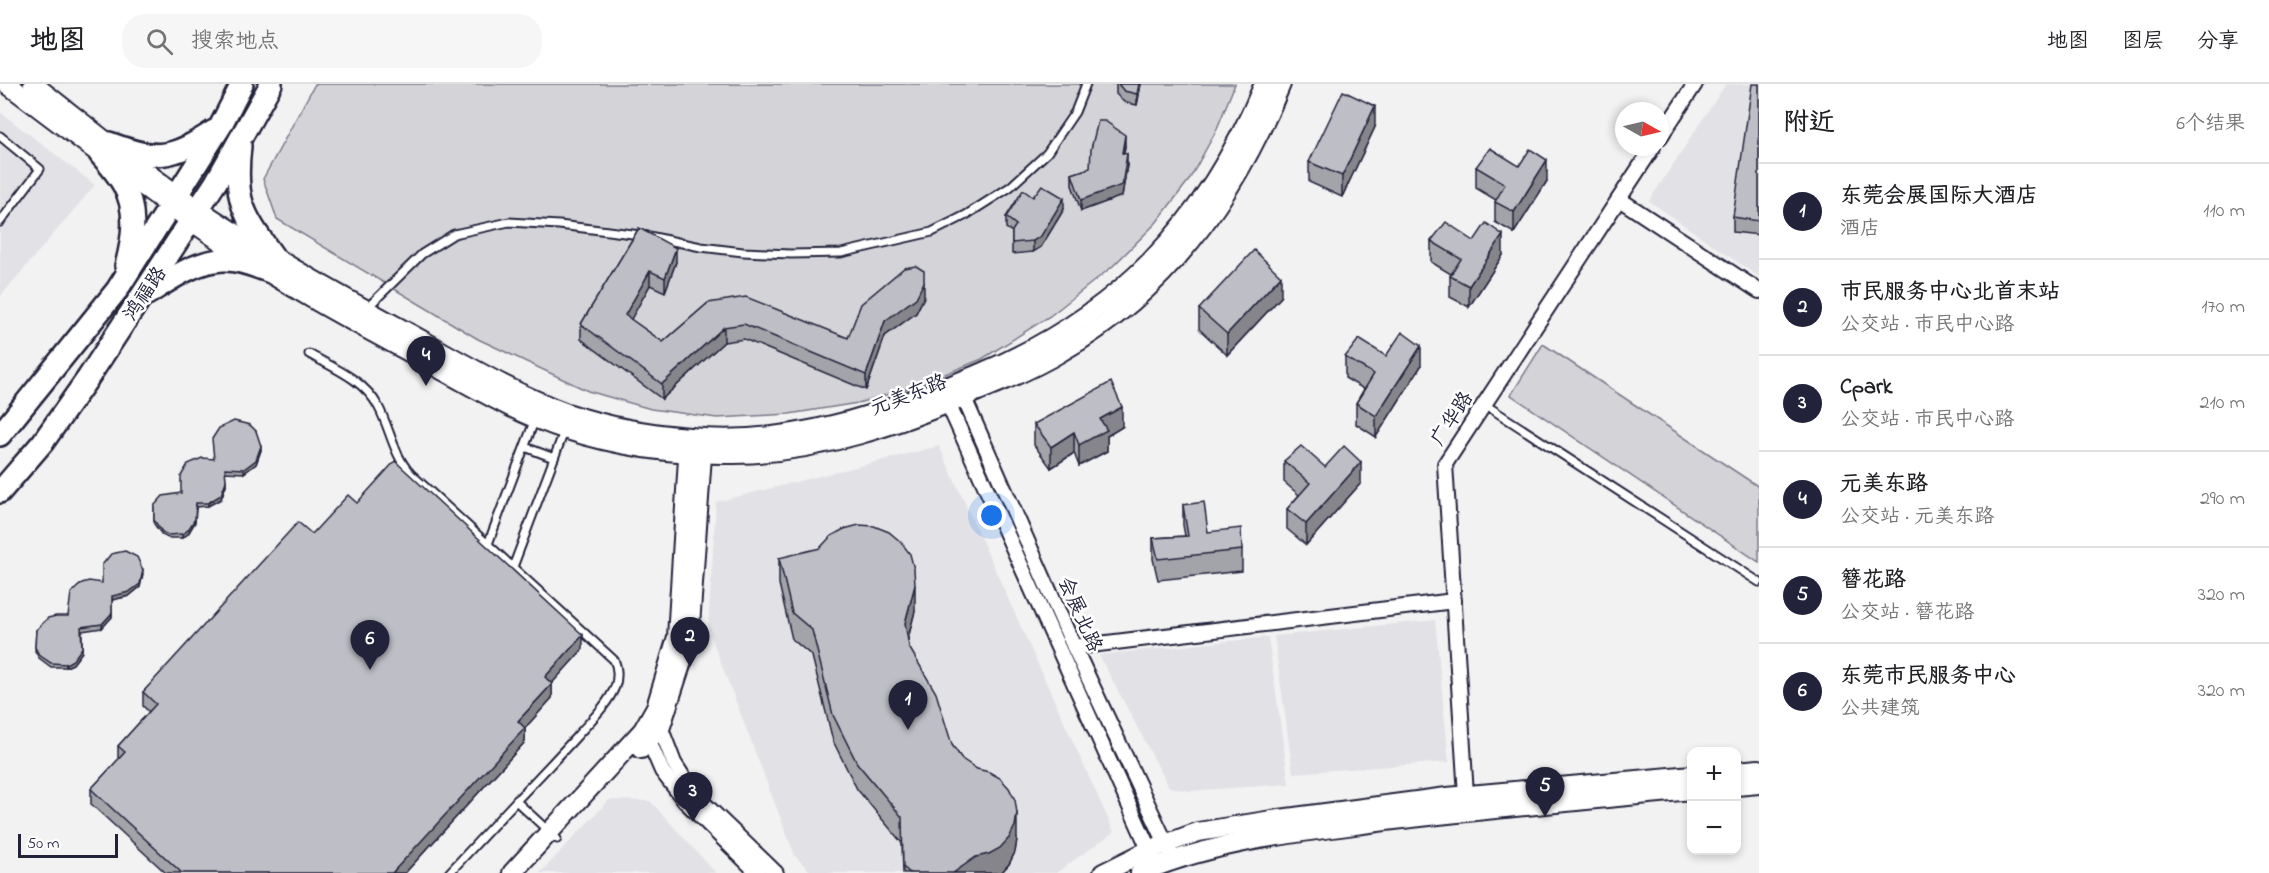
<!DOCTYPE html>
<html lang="zh">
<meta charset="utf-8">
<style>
:root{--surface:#fff;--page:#f6f6f6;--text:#202124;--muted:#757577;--line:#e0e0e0;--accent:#22223b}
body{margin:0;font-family:"Indie Flower","LXGW WenKai TC",sans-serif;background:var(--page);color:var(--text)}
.controls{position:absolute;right:18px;bottom:18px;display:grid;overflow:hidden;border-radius:12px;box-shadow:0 3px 9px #0003}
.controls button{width:54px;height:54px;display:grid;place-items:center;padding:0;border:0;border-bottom:2px solid var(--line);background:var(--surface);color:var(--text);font:30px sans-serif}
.compass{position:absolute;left:1615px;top:18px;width:54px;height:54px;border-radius:50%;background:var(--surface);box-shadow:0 3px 9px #0003;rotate:98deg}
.scale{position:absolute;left:18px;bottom:15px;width:100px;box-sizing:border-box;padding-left:6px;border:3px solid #22223b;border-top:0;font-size:16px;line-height:21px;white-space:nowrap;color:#22223b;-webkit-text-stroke:4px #fff;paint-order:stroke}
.you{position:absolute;left:992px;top:432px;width:21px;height:21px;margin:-15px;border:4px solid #fff;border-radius:50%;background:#1a73e8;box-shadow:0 0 0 9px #1a73e833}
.badge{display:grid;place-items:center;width:39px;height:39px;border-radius:50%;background:var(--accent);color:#fff;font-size:20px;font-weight:700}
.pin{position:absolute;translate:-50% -50px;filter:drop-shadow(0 2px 3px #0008)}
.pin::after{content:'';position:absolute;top:32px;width:21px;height:18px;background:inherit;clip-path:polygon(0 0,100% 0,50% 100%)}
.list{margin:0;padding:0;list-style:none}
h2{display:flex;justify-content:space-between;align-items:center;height:78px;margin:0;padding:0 24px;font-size:26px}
h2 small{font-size:20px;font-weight:400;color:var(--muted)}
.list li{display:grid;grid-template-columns:39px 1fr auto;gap:18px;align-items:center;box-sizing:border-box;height:96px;padding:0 24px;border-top:2px solid var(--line)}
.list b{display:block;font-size:22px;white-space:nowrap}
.list p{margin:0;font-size:20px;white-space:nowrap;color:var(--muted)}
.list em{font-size:20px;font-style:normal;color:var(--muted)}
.icon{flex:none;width:33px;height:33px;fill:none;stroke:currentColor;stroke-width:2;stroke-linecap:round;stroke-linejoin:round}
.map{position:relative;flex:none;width:1759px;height:789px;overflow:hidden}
header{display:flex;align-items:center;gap:36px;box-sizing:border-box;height:84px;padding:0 30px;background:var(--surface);border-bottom:2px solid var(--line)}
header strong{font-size:28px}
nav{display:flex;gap:33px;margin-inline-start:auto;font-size:21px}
.search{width:420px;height:54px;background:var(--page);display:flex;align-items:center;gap:15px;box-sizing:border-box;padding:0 21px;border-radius:24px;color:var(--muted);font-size:22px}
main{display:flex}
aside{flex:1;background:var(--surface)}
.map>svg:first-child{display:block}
</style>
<header>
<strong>地图</strong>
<div class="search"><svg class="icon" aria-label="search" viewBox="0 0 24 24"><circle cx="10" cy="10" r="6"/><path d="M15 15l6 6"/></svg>搜索地点</div>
<nav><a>地图</a><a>图层</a><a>分享</a></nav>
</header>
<main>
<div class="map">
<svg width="1759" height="789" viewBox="0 0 1759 789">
<rect width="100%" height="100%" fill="#f2f2f3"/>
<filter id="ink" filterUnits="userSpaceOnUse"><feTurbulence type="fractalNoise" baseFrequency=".0167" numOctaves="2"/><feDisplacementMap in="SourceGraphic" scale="12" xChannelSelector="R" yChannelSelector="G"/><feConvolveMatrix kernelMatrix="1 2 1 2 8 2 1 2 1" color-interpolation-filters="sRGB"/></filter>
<g filter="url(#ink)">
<g fill="#e2e2e6">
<polygon points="1726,0 1759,0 1759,193 1649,117"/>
<polygon points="0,28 95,101 0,213"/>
<polygon points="939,362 1114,748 1056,789 812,789 795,772 708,545 716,418"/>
<polygon points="1435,536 1449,678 1293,689 1274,552"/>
<polygon points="1268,553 1289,700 1189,707 1169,703 1099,571"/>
<polygon points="609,716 650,717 716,789 540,789"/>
</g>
<g fill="#d3d3d8" stroke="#7a7a8a" stroke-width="1.5">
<polygon points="315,0 1235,0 1216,47 1189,96 1156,139 1113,182 1050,232 982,275 916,302 858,319 789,330 717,334 651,325 588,307 478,255 277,135 263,95"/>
<polygon points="1543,260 1759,403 1759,478 1511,311"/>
</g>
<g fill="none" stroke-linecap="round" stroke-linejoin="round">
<defs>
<g id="lane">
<polyline points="0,52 40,85 0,138"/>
<polyline points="367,224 422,170 454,150 509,138 559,141 649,152 701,163 743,168 791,170 841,169 932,148 966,131 1010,103 1047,69 1075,28 1086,0"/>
<path d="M309,270C334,284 364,296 378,322C390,344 393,370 410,389L614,576C618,584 618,595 615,603C607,622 590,637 577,652C557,674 536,696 516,717L557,755"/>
<polyline points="1484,320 1759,498"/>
<polyline points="525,363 554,374"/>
<polyline points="488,460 535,335"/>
<polyline points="513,483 565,345"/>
<polyline points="449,789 516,717"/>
</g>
<g id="street">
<polyline points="1660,53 1695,0"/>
<polyline points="1619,115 1759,207"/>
<polyline points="960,305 1074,563 1170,768"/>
<polyline points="945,313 1153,774"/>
<polyline points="1074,563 1454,517"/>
<polyline points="658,637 674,679 694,710 776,789"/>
<polyline points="646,650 662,687 685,717 758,789"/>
<polyline points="1466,711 1445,380 1653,63"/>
</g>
<g id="secondary">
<path d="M7,0C77,52 145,106 217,155C278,197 344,233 409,268C460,295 512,329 567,346C620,363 679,371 734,370C820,369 900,340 978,307C1006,296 1035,284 1061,268C1167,208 1236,111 1281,0"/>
<path d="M33,0C72,30 110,62 150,91C231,151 320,201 409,249C460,277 512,309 567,329C606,342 650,350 690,353C791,363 885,329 976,291C1117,233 1206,141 1264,0"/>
<polyline points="641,665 661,642 689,556 703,357"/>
<polyline points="1736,687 1759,685"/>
<polyline points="1736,702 1759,700"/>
<polyline points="512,789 643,646 656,623 677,553 689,358"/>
<polyline points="1103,789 1149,766 1198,748 1272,736 1447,713 1692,691"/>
<path d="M1140,789C1213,758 1293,749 1370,739C1477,726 1584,716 1692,706"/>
</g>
<g id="primary">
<path d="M109,59C156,77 172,75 214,47"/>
<path d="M240,62C234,116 242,129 273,172"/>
<path d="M100,70C108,79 117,89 123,100C138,126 133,155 126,182"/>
<path d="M147,210C170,196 195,177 223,176C238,175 254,182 268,187"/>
<polyline points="0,351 117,206 220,43 242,0"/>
<polyline points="0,408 43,358 88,294 216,98 271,0"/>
</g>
</defs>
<use href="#lane" stroke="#22223b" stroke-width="11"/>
<use href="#street" stroke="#22223b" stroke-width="18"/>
<use href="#secondary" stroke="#22223b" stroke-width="22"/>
<use href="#primary" stroke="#22223b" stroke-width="26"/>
<use href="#lane" stroke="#fff" stroke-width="7"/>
<use href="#street" stroke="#fff" stroke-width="14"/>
<use href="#secondary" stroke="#fff" stroke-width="18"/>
<use href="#primary" stroke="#fff" stroke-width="21"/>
</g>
<g fill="#a3a3aa" stroke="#22223b" stroke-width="1.5">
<polygon points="1116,0 1141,0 1137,21 1124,18 1116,10"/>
<polygon points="1759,0 1759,151 1733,148 1733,133"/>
<polygon points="1375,43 1342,113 1309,98 1309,78"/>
<polygon points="1125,62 1124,69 1127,81 1122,112 1081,127 1072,101 1072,90 1090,84"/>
<polygon points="1519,82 1547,97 1514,149 1495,138 1495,118 1496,116 1476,104 1476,83"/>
<polygon points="1033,113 1064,125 1041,163 1033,168 1012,170 1012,148 1006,144 1006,133"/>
<polygon points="639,144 676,178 665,208 650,201 630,235 663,258 708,219 848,254 924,213 916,229 885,252 866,306 744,255 724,258 662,315 581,255 581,240"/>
<polygon points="1431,157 1474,157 1503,171 1469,223 1450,213 1450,192 1451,190 1431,178"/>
<polygon points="1281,213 1227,271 1199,245 1199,225"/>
<polygon points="1386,272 1421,282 1376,353 1356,340 1356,319 1364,305 1345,294 1345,273"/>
<polygon points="1034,340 1122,343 1107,352 1107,367 1079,382 1074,369 1051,384 1034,361"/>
<polygon points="261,366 256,380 244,389 225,388 226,401 221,415 208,422 196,423 195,438 188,450 182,454 168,454 162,451 154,440 154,422 181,409 213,375"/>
<polygon points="1284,377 1325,383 1361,399 1306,461 1287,445 1287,425 1299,411 1284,398"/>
<polygon points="357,419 583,565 552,599 552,614 525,644 525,658 405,789 166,789 91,720 91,705 118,676 118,662 149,628 143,622 143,608 312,450"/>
<polygon points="1183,421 1208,448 1242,466 1242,487 1158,496 1153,475 1153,454 1185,452 1183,441"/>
<polygon points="779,474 915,527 908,555 909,563 952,661 1017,755 1015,768 1009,780 1001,789 903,789 902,759 857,705 833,657 812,572 792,555 779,500"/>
<polygon points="143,490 140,503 129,512 112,516 112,533 102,544 82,547 82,568 73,580 66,583 51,583 39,574 35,567 36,546 68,532 102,499"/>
</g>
<g fill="#85858b" stroke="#22223b" stroke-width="1.5">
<polygon points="1139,0 1141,0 1137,21 1137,10"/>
<polygon points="1375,22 1375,43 1342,113 1342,92"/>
<polygon points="1125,51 1125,62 1122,80 1122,69"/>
<polygon points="1127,70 1127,81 1122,112 1081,127 1081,116"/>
<polygon points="1547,76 1547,97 1514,149 1514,128"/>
<polygon points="1064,114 1064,125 1041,163 1033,168 1033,157"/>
<polygon points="1503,151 1503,171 1469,223 1469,202"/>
<polygon points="676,164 676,178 665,208 665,194"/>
<polygon points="650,187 650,201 625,246 625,231"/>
<polygon points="1281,192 1281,213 1227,271 1227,250"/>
<polygon points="924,198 924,213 916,229 885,252 866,306 866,291 885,237"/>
<polygon points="724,243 724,258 662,315 662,300"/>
<polygon points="1421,262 1421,282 1376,353 1376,332"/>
<polygon points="1122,323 1122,343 1107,352 1107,367 1079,382 1079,361 1100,335"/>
<polygon points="1074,348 1074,369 1051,384 1051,363"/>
<polygon points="261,362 261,366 256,380 244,389 244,385"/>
<polygon points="1361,378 1361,399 1306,461 1306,440"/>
<polygon points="226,397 226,401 221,415 208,422 208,419"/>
<polygon points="196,419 195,438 188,450 182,454 182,450"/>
<polygon points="143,486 140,503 129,512 112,516 112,512"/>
<polygon points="915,501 915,527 905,565 905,539"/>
<polygon points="112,529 112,533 102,544 102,540"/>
<polygon points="583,551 583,565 545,607 545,593"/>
<polygon points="82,564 82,568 73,580 66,583 66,580"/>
<polygon points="552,600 552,614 525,644 525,658 405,789 392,789 518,637"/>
<polygon points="1017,729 1017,755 1015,768 1009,780 1001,789 953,789"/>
</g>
<g fill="#bebec6" stroke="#22223b" stroke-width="1.5">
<polygon points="1118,0 1139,0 1137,10 1124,7"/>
<polygon points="1752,0 1759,0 1759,137 1733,133"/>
<polygon points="1343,7 1375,22 1342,92 1309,78"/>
<polygon points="1098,37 1105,37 1125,51 1122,69 1127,70 1122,101 1081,116 1072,90 1090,84 1091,65"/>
<polygon points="1490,64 1519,82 1530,65 1547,76 1514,128 1495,118 1505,100 1476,83"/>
<polygon points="1042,101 1064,114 1041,152 1033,157 1012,159 1012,147 1016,141 1006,133 1023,106 1033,113"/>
<polygon points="1446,138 1474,157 1486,139 1503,151 1469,202 1450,192 1461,175 1431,157"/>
<polygon points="639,144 676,164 665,194 650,187 625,231 663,258 708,219 746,213 848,254 861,220 904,184 916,182 924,187 924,198 916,214 885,237 866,291 744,240 724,243 662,300 581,240"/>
<polygon points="1254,166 1281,192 1227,250 1199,225"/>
<polygon points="1402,248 1421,262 1376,332 1356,319 1374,290 1345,273 1359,255 1386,272"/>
<polygon points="1111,298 1122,323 1100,335 1107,346 1079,361 1074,348 1051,363 1034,340"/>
<polygon points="234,337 250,341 256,347 261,362 256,376 244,385 225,384 226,397 221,411 208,419 196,419 195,435 188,446 182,450 168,451 162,448 154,436 154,422 163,412 181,409 181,392 188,380 202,374 214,375 212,355 219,344"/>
<polygon points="1301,362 1325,383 1344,362 1361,378 1306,440 1287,425 1310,399 1284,377"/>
<polygon points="395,377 583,551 545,593 552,600 518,637 525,644 392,789 182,789 91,705 125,668 118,662 156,620 143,608 298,438 312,450 348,411 357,419"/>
<polygon points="1204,418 1208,448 1241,444 1242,466 1158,475 1153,454 1188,452 1183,421"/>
<polygon points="859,441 874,442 889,448 901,458 910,470 914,485 915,501 905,539 909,563 936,609 952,661 962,675 977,685 989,688 1000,694 1009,704 1015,716 1017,729 1015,742 1009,754 1000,764 989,770 976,773 953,789 910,789 903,783 902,733 857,679 833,631 812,546 792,529 779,474 820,464 831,452 844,445"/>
<polygon points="125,467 137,473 143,486 140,500 129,508 112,512 112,529 102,540 81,543 82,564 73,576 66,580 51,579 39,571 35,563 36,546 48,534 56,532 68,532 71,509 82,499 89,497 102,499 102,481 111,470"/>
</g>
</g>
<g text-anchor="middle" stroke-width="5" stroke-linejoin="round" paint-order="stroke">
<g font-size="20" fill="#22223b" stroke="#fff">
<text transform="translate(144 209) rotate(-56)" y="7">鸿福路</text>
<text transform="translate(908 310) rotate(-21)" y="7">元美东路</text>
<text transform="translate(1451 334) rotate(-57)" y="7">广华路</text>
<text transform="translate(1081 530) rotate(66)" y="7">会展北路</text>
</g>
</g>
</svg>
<div class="controls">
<button>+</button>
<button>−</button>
</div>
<svg class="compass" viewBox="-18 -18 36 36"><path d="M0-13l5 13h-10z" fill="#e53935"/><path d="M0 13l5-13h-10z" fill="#757577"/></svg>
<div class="scale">50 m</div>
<div class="you"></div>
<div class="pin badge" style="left:908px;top:646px">1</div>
<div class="pin badge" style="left:690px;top:583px">2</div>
<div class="pin badge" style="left:693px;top:738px">3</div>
<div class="pin badge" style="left:426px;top:302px">4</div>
<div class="pin badge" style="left:1545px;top:733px">5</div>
<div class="pin badge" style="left:370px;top:586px">6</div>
</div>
<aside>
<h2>附近<small>6个结果</small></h2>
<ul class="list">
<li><span class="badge">1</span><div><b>东莞会展国际大酒店</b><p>酒店</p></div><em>110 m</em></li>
<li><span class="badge">2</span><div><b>市民服务中心北首末站</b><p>公交站 · 市民中心路</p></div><em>170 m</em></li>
<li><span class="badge">3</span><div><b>Cpark</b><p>公交站 · 市民中心路</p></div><em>210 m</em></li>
<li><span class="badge">4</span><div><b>元美东路</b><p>公交站 · 元美东路</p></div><em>290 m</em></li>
<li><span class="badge">5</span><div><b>簪花路</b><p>公交站 · 簪花路</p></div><em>320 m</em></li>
<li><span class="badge">6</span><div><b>东莞市民服务中心</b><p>公共建筑</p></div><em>320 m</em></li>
</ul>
</aside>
</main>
